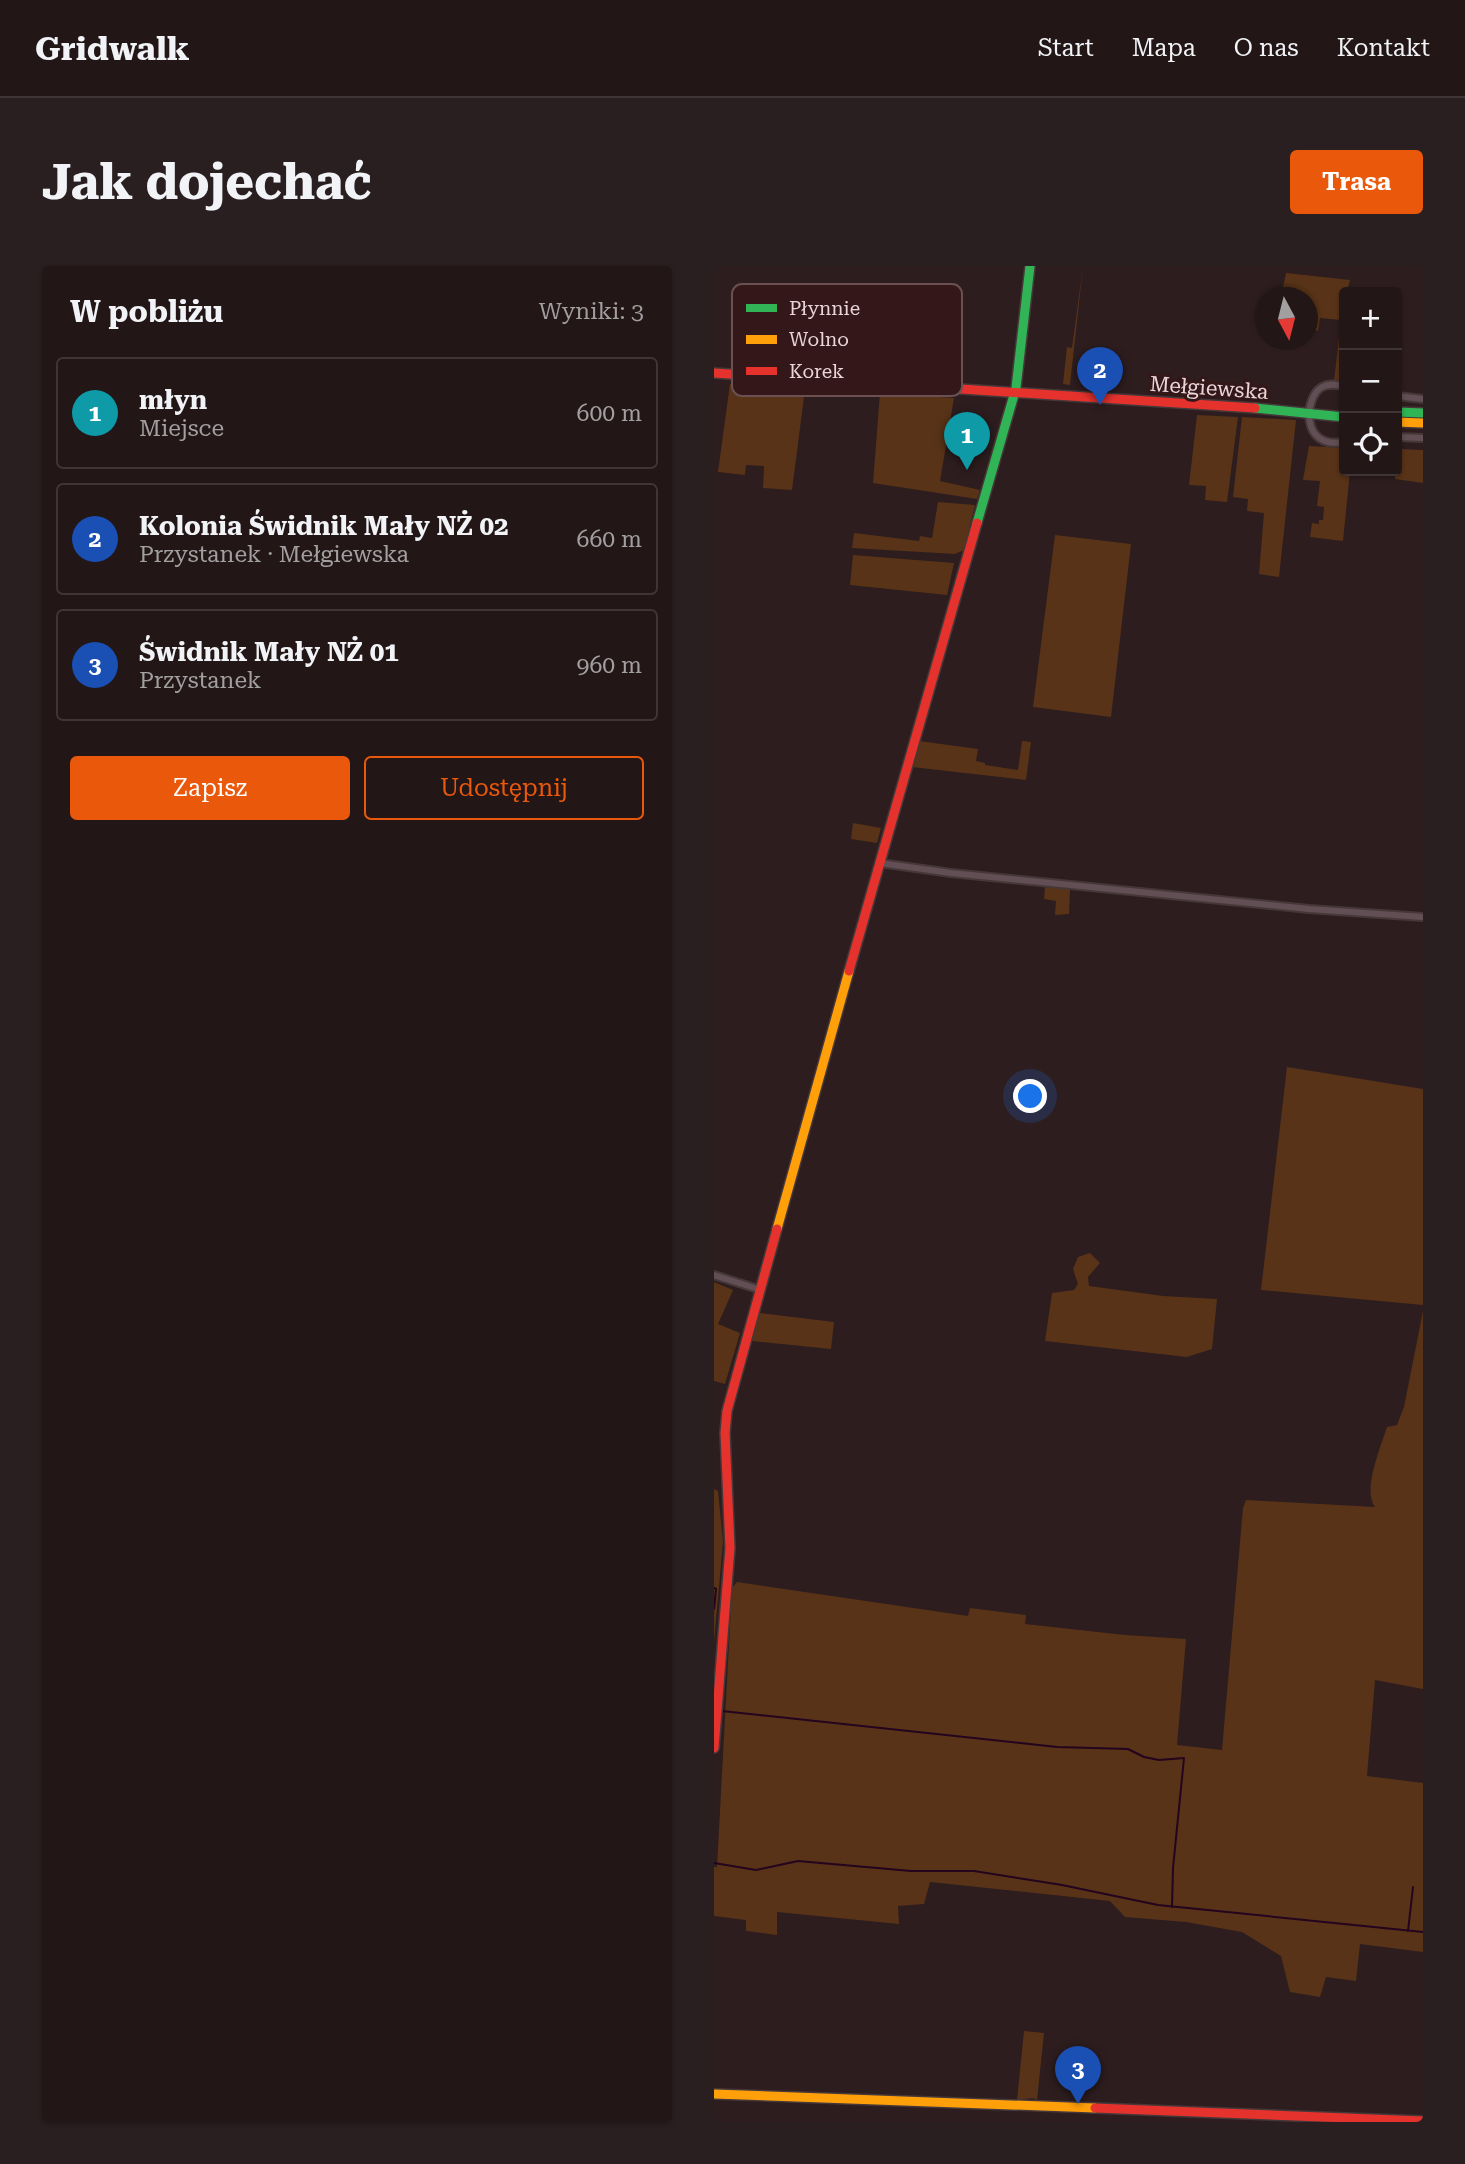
<!DOCTYPE html>
<html lang="pl">
<meta charset="utf-8">
<style>
:root{--surface:#221617;--page:#2a1f20;--text:#f1f3f6;--muted:#a29fa1;--line:#3f3536;--accent:#ea580c}
body{margin:0;font-family:"Roboto Serif",serif;background:var(--page);color:var(--text)}
.controls{position:absolute;right:21px;top:21px;display:grid;overflow:hidden;border-radius:7px;box-shadow:0 2px 5px #0004}
.controls button{width:63px;height:63px;display:grid;place-items:center;padding:0;border:0;border-bottom:2px solid var(--line);background:var(--surface);color:var(--text);font:35px sans-serif}
.compass{position:absolute;left:541px;top:21px;width:63px;height:63px;border-radius:50%;background:var(--surface);box-shadow:0 2px 5px #0004;rotate:173deg}
.you{position:absolute;left:317px;top:831px;width:24px;height:24px;margin:-18px;border:5px solid #fff;border-radius:50%;background:#1a73e8;box-shadow:0 0 0 10px #1a73e833}
.badge{display:grid;place-items:center;width:46px;height:46px;border-radius:50%;background:var(--accent);color:#fff;font-size:23px;font-weight:700}
.pin{position:absolute;translate:-50% -58px;filter:drop-shadow(0 2px 4px #0008)}
.pin::after{content:'';position:absolute;top:37px;width:24px;height:21px;background:inherit;clip-path:polygon(0 0,100% 0,50% 100%)}
.list{margin:0;padding:0;list-style:none}
h2{display:flex;justify-content:space-between;align-items:center;height:91px;margin:0;padding:0 28px;font-size:30px}
h2 small{font-size:23px;font-weight:400;color:var(--muted)}
.list li{display:grid;grid-template-columns:46px 1fr auto;gap:21px;align-items:center;box-sizing:border-box;height:112px;margin:0 14px 14px;padding:0 14px;border:2px solid var(--line);border-radius:7px}
.list b{display:block;font-size:26px;white-space:nowrap}
.list p{margin:0;font-size:23px;white-space:nowrap;color:var(--muted)}
.list em{font-size:23px;font-style:normal;color:var(--muted)}
.actions{display:flex;gap:14px;padding:21px 28px}
.actions a{flex:1;padding:16px 0;border:2px solid var(--accent);border-radius:7px;text-align:center;font-size:24px;color:var(--accent)}
.actions .main{background:var(--accent);color:#fff}
.icon{flex:none;width:38px;height:38px;fill:none;stroke:currentColor;stroke-width:2;stroke-linecap:round;stroke-linejoin:round}
.map{position:relative;flex:none;width:709px;height:1856px;overflow:hidden;border-radius:7px}
header{display:flex;align-items:center;gap:42px;box-sizing:border-box;height:98px;padding:0 35px;background:var(--surface);border-bottom:2px solid var(--line)}
header strong{font-size:33px}
nav{display:flex;gap:38px;margin-inline-start:auto;font-size:24px}
.intro{display:flex;align-items:center;justify-content:space-between;box-sizing:border-box;height:168px;padding:0 42px}
h1{margin:0;font-size:49px}
.button{padding:18px 32px;border-radius:7px;background:var(--accent);color:#fff;font-size:24px;font-weight:700}
main{display:flex;gap:42px;padding:0 42px}
aside{flex:1;background:var(--surface);border-radius:7px;box-shadow:0 2px 5px #0004}
.map>svg:first-child{display:block}
</style>
<header>
<strong>Gridwalk</strong>
<nav><a>Start</a><a>Mapa</a><a>O nas</a><a>Kontakt</a></nav>
</header>
<div class="intro"><h1>Jak dojechać</h1><a class="button">Trasa</a></div>
<main>
<aside>
<h2>W pobliżu<small>Wyniki: 3</small></h2>
<ul class="list">
<li><span class="badge" style="background:#0f9aa8">1</span><div><b>młyn</b><p>Miejsce</p></div><em>600 m</em></li>
<li><span class="badge" style="background:#1a4fb4">2</span><div><b>Kolonia Świdnik Mały NŻ 02</b><p>Przystanek · Mełgiewska</p></div><em>660 m</em></li>
<li><span class="badge" style="background:#1a4fb4">3</span><div><b>Świdnik Mały NŻ 01</b><p>Przystanek</p></div><em>960 m</em></li>
</ul>
<div class="actions"><a class="main">Zapisz</a><a>Udostępnij</a></div>
</aside>
<div class="map">
<svg width="709" height="1856" viewBox="0 0 709 1856">
<rect width="100%" height="100%" fill="#2d1d1f"/>
<g fill="#583317">
<polygon points="369,0 356,119 349,118 353,81 358,82"/>
<polygon points="572,7 636,14 633,26 630,26 627,54 630,54 630,115 620,115 627,54 606,52 604,65 594,63 594,32 567,31"/>
<polygon points="16,118 91,123 78,224 49,222 50,200 32,199 31,209 4,206"/>
<polygon points="166,127 240,132 226,215 266,224 263,233 159,217"/>
<polygon points="483,149 524,151 513,236 491,234 492,220 475,219"/>
<polygon points="528,151 582,154 565,311 545,308 550,247 533,245 534,233 519,231"/>
<polygon points="595,180 630,182 630,205 636,205 629,275 596,271 598,257 605,258 605,254 609,254 610,241 603,240 606,215 589,214"/>
<polygon points="684,183 709,184 709,217 681,213"/>
<polygon points="224,236 261,239 250,284 241,288 138,282 140,267 205,275 206,270 218,272"/>
<polygon points="341,269 417,278 397,451 319,441"/>
<polygon points="139,289 240,297 233,329 136,319"/>
<polygon points="205,475 264,483 262,495 271,497 271,499 304,504 308,475 317,476 312,514 198,501"/>
<polygon points="139,557 167,562 163,577 137,573"/>
<polygon points="331,621 356,623 355,648 341,649 342,635 330,633"/>
<polygon points="573,801 709,823 709,1039 547,1024"/>
<polygon points="376,987 386,997 374,1011 375,1020 449,1030 503,1033 498,1083 473,1091 331,1075 338,1027 360,1024 364,1018 359,1003 364,991"/>
<polygon points="0,1016 19,1024 4,1058 26,1067 11,1118 0,1115"/>
<path d="M709,1045V1423L661,1414L653,1510L709,1517V1686L646,1678L642,1715L612,1711L606,1731L576,1726L567,1690L528,1666L472,1656L411,1651L396,1635L216,1616L210,1638L184,1640L185,1658L63,1646V1669L32,1665V1654L0,1650V1601H3L18,1322L23,1316L254,1350L256,1342L312,1349L311,1358L411,1369L472,1373L463,1479L508,1484L529,1242L532,1234L661,1241C648,1225 667,1180 673,1161L683,1159L690,1141Z"/>
<polygon points="45,1047 120,1056 117,1083 38,1075"/>
<polygon points="0,1223 4,1225 9,1276 0,1376"/>
<polygon points="310,1765 330,1767 323,1834 319,1832 303,1834"/>
</g>
<g fill="none" stroke-linecap="round" stroke-linejoin="round">
<g stroke="#24041e" stroke-width="2">
<polyline points="0,1322 2,1323 0,1343"/>
<polyline points="8,1445 343,1481 414,1483 430,1491 445,1494 470,1492 459,1602 458,1641"/>
<polyline points="0,1597 42,1604 84,1595 197,1605 260,1605 348,1619 444,1639 709,1666"/>
<polyline points="694,1665 699,1621"/>
</g>
<defs>
<g id="street">
<path d="M630,120C623,119 615,117 608,121C590,131 586,184 630,176"/>
<polyline points="683,130 709,133"/>
<polyline points="683,171 709,172"/>
<polyline points="166,597 237,607 595,643 709,651"/>
<polyline points="0,1009 47,1024"/>
</g>
<g id="fast">
<polyline points="541,142 630,151"/>
<polyline points="683,146 709,147"/>
<polyline points="263,257 302,122 316,0"/>
</g>
<g id="slow">
<polyline points="683,156 709,157"/>
<polyline points="63,963 135,705"/>
<polyline points="0,1828 381,1842"/>
</g>
<g id="jam">
<polyline points="0,107 541,142"/>
<polyline points="135,705 263,257"/>
<polyline points="0,1482 16,1282 11,1167 13,1145 63,963"/>
<polyline points="381,1842 709,1855"/>
</g>
</defs>
<use href="#street" stroke="#463839" stroke-width="10"/>
<use href="#fast" stroke="#463839" stroke-width="12"/>
<use href="#slow" stroke="#463839" stroke-width="12"/>
<use href="#jam" stroke="#463839" stroke-width="12"/>
<use href="#street" stroke="#624e55" stroke-width="6"/>
<use href="#fast" stroke="#30b455" stroke-width="9"/>
<use href="#slow" stroke="#ff9f0a" stroke-width="9"/>
<use href="#jam" stroke="#e5322d" stroke-width="9"/>
</g>
<g text-anchor="middle" stroke-width="6" stroke-linejoin="round" paint-order="stroke">
<g font-size="21" fill="#e9d5d5" stroke="#331719">
<text transform="translate(495 122) rotate(4)" y="7">Mełgiewska</text>
</g>
</g>
<rect x="18" y="18" width="230" height="112" rx="10" fill="#331719" stroke="#6a5051" stroke-width="2"/>
<rect x="32" y="38" width="31" height="8" fill="#30b455"/>
<rect x="32" y="69" width="31" height="9" fill="#ff9f0a"/>
<rect x="32" y="101" width="31" height="8" fill="#e5322d"/>
<g font-size="19" fill="#e9d5d5">
<text x="75" y="49">Płynnie</text>
<text x="75" y="80">Wolno</text>
<text x="75" y="112">Korek</text>
</g>
</svg>
<div class="controls">
<button>+</button>
<button>−</button>
<button><svg class="icon" aria-label="locate" viewBox="0 0 24 24"><circle cx="12" cy="12" r="6"/><path d="M12 2v4M12 18v4M2 12h4M18 12h4"/></svg></button>
</div>
<svg class="compass" viewBox="-18 -18 36 36"><path d="M0-13l5 13h-10z" fill="#e53935"/><path d="M0 13l5-13h-10z" fill="#a29fa1"/></svg>
<div class="you"></div>
<div class="pin badge" style="left:253px;top:204px;background:#0f9aa8">1</div>
<div class="pin badge" style="left:386px;top:139px;background:#1a4fb4">2</div>
<div class="pin badge" style="left:364px;top:1838px;background:#1a4fb4">3</div>
</div>
</main>
